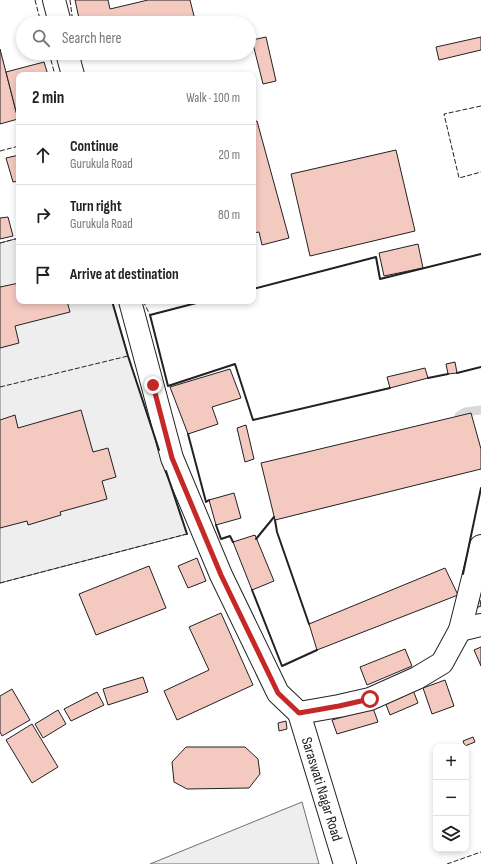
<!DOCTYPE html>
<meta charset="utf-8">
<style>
:root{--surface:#fff;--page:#f2f2f2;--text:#222;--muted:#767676;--line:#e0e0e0}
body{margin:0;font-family:"Sofia Sans Condensed",sans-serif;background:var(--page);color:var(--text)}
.controls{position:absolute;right:12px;bottom:12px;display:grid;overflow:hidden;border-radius:8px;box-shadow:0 2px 6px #0003}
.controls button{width:36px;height:36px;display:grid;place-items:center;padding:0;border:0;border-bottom:1px solid var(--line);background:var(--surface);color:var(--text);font:20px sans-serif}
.stop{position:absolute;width:12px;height:12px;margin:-9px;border:3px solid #c62828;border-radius:50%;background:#fff}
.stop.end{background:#c62828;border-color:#fff;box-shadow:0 1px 4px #0008}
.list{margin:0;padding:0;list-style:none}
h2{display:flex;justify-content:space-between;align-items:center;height:52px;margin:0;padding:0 16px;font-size:17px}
h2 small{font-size:13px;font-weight:400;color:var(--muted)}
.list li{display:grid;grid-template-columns:26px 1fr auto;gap:12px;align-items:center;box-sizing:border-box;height:60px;padding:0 16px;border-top:1px solid var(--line)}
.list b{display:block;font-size:15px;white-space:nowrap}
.list p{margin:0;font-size:13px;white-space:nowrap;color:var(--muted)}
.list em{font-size:13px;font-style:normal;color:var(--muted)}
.icon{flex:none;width:22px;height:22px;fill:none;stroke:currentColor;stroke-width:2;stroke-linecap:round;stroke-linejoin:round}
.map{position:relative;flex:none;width:481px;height:864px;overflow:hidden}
.search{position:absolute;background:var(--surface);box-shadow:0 2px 6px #0003;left:16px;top:16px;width:240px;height:44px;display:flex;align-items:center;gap:10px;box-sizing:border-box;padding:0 14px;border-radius:22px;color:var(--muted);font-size:15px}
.panel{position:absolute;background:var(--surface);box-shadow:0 2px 6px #0003;left:16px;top:72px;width:240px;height:232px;border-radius:8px}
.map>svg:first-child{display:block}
</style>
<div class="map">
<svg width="481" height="864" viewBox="0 0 481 864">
<rect width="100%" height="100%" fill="#fff"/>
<g fill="#eee" stroke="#6f6f6f">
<polygon points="19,238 19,301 112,301 128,356 187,534 0,583 0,243"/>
<polygon points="302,802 319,864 150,864"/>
</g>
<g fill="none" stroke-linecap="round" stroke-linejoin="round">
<polyline stroke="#d9d9d9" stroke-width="9" points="459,416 465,412 481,410"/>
</g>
<g fill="#f3c9c0" stroke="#222">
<polygon points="75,0 108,0 110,9 148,0 190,0 195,20 183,23 80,23"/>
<polygon points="266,37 276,81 263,84 252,40"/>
<polygon points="481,37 481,50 439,60 436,47"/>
<polygon points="0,49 18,119 0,124"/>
<polygon points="44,62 48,75 19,75 18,119 6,72"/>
<polygon points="257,121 289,238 262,245 259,232 253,233 253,122"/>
<polygon points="396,150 415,231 310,256 291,174"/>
<polygon points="19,155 19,181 13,182 6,158"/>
<polygon points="8,217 13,236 0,239 0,218"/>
<polygon points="418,244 423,268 384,276 379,253"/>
<polygon points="19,283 19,301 67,301 70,312 15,326 19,343 0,348 0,287"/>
<polygon points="455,362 457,373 448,374 446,364"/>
<polygon points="425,368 428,378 390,388 387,377"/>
<polygon points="230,369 241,398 212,407 218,424 188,434 170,387"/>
<polygon points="81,410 93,452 108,448 116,477 102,481 107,499 60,512 61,515 28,525 27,521 0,528 0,420 15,415 18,428"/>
<polygon points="471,413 481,449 481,469 275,520 261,463"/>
<polygon points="246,425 254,459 245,462 237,428"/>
<polygon points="234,493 241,518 216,525 209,500"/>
<polygon points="255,535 274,581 252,590 233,542"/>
<polygon points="197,558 206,581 188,588 178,566"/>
<polygon points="149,566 166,608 96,635 79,594"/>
<polygon points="445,568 458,595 317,650 309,624"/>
<polygon points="480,600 481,606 476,608 474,601"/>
<polygon points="221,613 253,685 177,720 164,691 209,670 189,627"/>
<polygon points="481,647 481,666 474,650"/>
<polygon points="405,649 412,666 367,685 360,667"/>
<polygon points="143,677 148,692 108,705 103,689"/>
<polygon points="445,680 454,706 432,714 423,688"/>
<polygon points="12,689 30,720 2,736 0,732 0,696"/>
<polygon points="413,690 418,703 390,715 385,702"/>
<polygon points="97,692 104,705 71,721 64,709"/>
<polygon points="373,708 378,722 337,734 332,720"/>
<polygon points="58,710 66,724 43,738 35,724"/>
<polygon points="286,721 287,729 279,731 278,723"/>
<polygon points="32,724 58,767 32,783 6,740"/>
<polygon points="473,737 475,742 465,746 463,741"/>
<polygon points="186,747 245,747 258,759 260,774 249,788 187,789 174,782 172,762"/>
</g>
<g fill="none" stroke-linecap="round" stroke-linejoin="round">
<defs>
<g id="minor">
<polyline points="54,0 60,23"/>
<polyline points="67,53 73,75"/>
<polyline points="130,301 172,458 221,575 278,693 299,713 339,706 370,699 417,678 442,663 460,630 481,625"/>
<polyline points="460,630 481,546"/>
<polyline points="299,713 345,864"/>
</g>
</defs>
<use href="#minor" stroke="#222" stroke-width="24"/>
<use href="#minor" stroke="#fff" stroke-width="22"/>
<g stroke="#222" stroke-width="1" stroke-dasharray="5 2" stroke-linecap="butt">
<polyline points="35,0 41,23"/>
<polyline points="70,0 73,23"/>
<polyline points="49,53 55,75"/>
<polyline points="481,106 444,114 459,178 481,172"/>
<polyline points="0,151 19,146"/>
<polyline points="0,243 19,238"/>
<polyline points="253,289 376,257 380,279 481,254"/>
<polyline points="143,301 150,315 204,301"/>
<polyline points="0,387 128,356"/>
<polyline points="0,583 187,534"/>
<polyline points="447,864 481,852"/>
</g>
<g stroke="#222" stroke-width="2">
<polyline points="253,289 376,257 380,279 481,254"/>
<polyline points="112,301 128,356 159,450"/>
<polyline points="204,301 150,315 168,386 235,364 253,420 390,388"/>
<polyline points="457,373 481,367"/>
<polyline points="428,378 448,374"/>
<polyline points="188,434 206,502 209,500"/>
<polyline points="166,471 187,534"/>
<polyline points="275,520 277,532 309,624"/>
<polyline points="216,525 221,539 230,536 233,542"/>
<polyline points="256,539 274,517"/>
<polyline points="463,574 481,488"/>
<polyline points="252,590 282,666 317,650"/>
</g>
</g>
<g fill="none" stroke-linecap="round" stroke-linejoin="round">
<polyline stroke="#c62828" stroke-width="5" points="153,385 172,458 221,575 278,693 299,713 339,706 370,699"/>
</g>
<g text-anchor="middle" stroke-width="3" stroke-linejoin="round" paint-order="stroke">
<g font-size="15" fill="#222" stroke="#fff">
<text transform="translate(322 789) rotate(73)" y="5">Saraswati Nagar Road</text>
</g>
</g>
</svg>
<div class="controls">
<button>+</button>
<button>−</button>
<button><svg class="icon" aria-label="layers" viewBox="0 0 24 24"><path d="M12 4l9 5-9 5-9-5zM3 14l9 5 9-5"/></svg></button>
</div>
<div class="stop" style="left:370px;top:699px"></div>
<div class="stop end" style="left:153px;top:385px"></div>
<div class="search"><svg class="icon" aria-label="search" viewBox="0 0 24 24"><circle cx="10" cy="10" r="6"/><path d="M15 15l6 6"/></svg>Search here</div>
<section class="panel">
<h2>2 min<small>Walk · 100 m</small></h2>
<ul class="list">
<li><svg class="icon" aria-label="ahead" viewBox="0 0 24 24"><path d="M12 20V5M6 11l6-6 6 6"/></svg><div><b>Continue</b><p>Gurukula Road</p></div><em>20 m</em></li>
<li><svg class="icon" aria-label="right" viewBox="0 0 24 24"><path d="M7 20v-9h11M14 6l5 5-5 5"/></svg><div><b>Turn right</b><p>Gurukula Road</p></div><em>80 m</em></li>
<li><svg class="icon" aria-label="arrive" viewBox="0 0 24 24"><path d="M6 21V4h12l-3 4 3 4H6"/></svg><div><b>Arrive at destination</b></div></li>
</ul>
</section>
</div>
